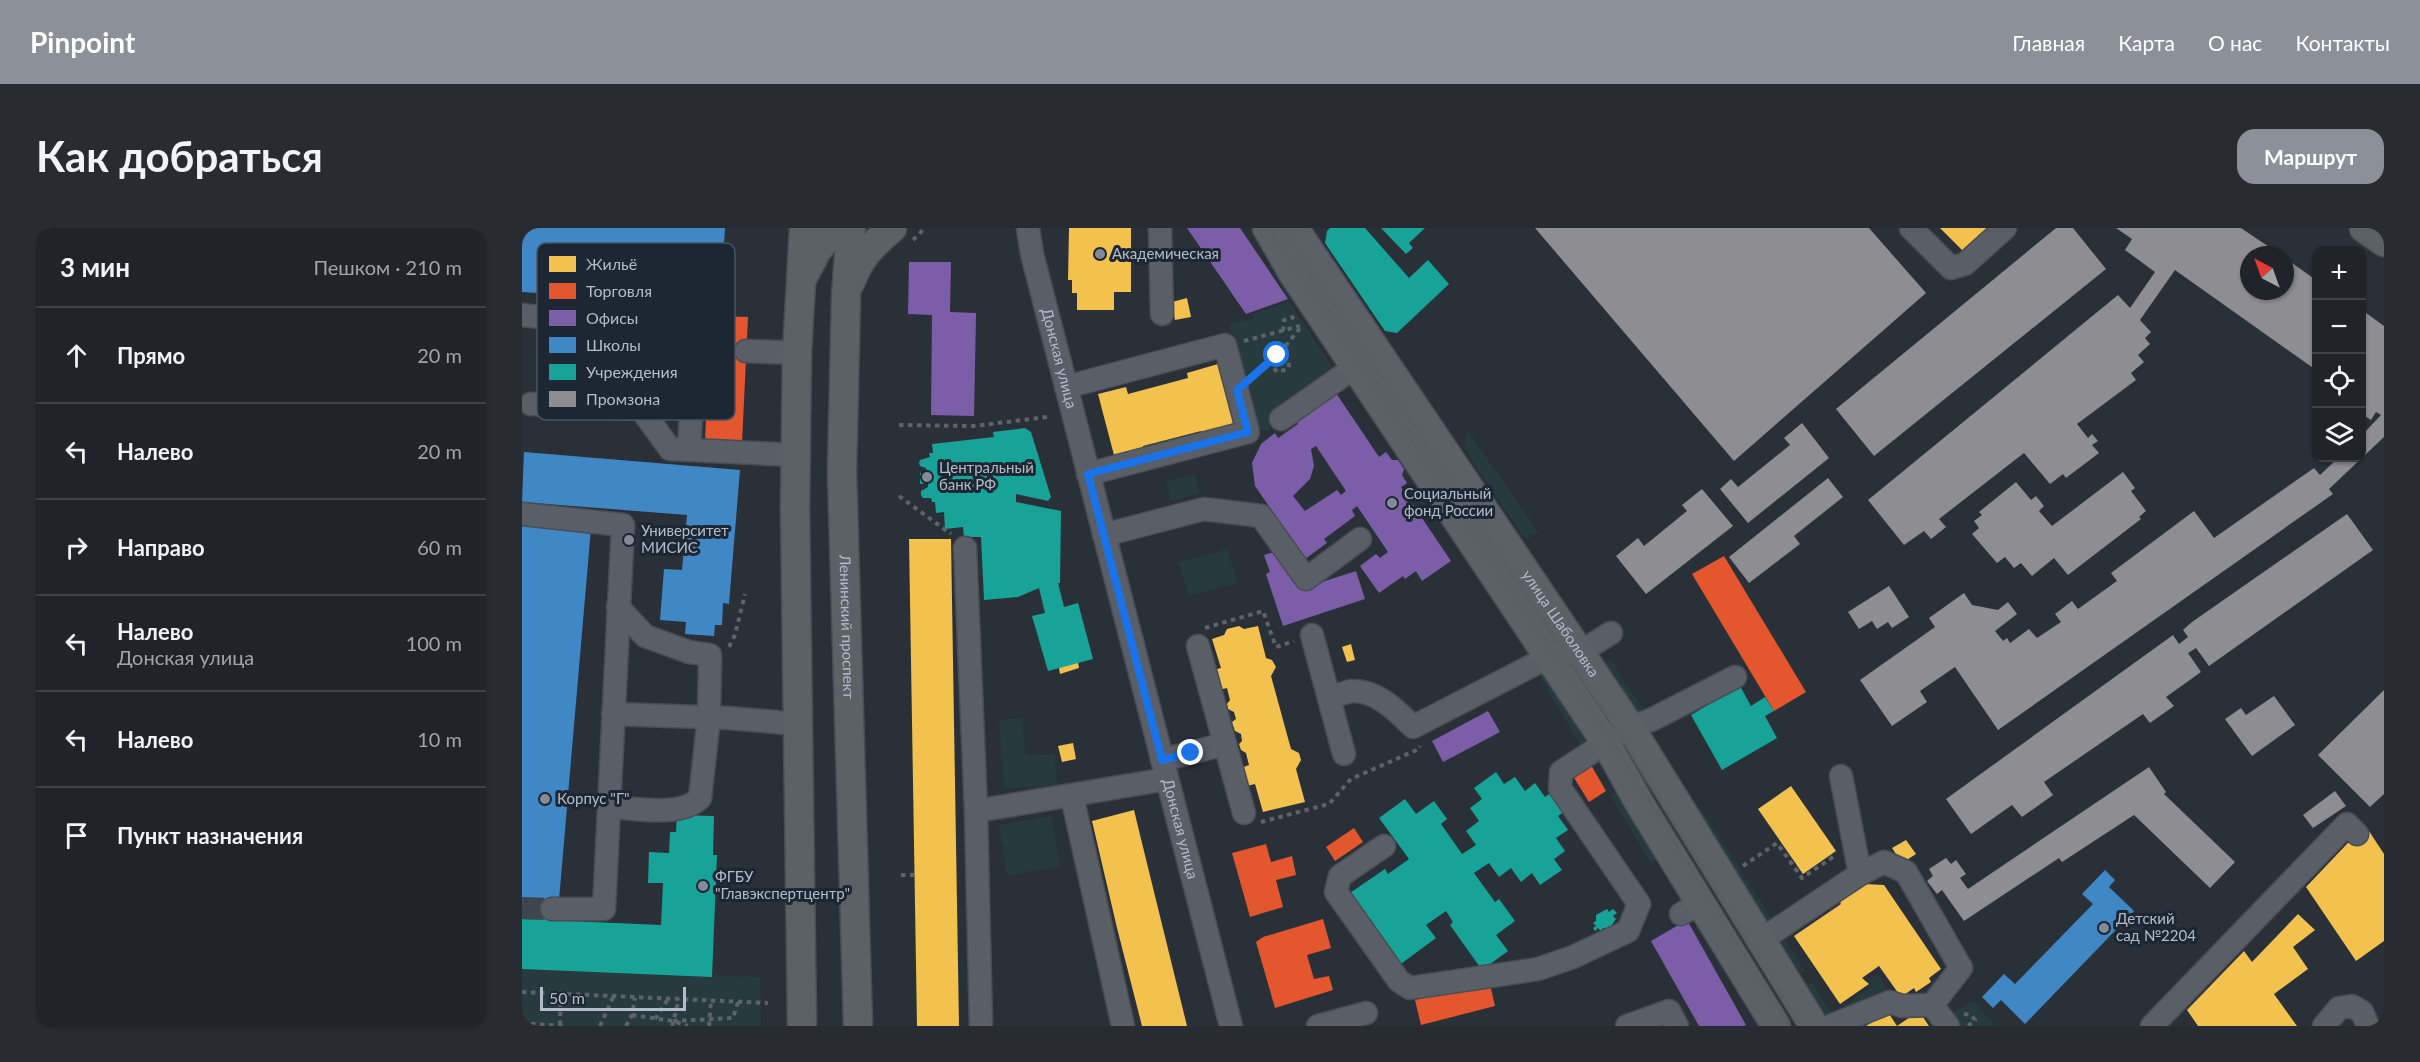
<!DOCTYPE html>
<html lang="ru">
<meta charset="utf-8">
<style>
:root{--surface:#20242a;--page:#282c32;--text:#f1f3f6;--muted:#a2a4a8;--line:#3d4147;--accent:#8c9099}
body{margin:0;font-family:Lato,sans-serif;background:var(--page);color:var(--text)}
.controls{position:absolute;right:18px;top:18px;display:grid;overflow:hidden;border-radius:12px;box-shadow:0 2px 4px #0004}
.controls button{width:54px;height:54px;display:grid;place-items:center;padding:0;border:0;border-bottom:2px solid var(--line);background:var(--surface);color:var(--text);font:30px sans-serif}
.compass{position:absolute;left:1718px;top:18px;width:54px;height:54px;border-radius:50%;background:var(--surface);box-shadow:0 2px 4px #0004;rotate:319deg}
.scale{position:absolute;left:18px;bottom:15px;width:146px;box-sizing:border-box;padding-left:6px;border:3px solid #b4bcc9;border-top:0;font-size:16px;line-height:21px;white-space:nowrap;color:#b4bcc9;-webkit-text-stroke:4px #1d2633;paint-order:stroke}
.stop{position:absolute;width:18px;height:18px;margin:-14px;border:4px solid #1a73e8;border-radius:50%;background:#fff}
.stop.end{background:#1a73e8;border-color:#fff;box-shadow:0 2px 6px #0008}
.list{margin:0;padding:0;list-style:none}
h2{display:flex;justify-content:space-between;align-items:center;height:78px;margin:0;padding:0 24px;font-size:26px}
h2 small{font-size:20px;font-weight:400;color:var(--muted)}
.list li{display:grid;grid-template-columns:39px 1fr auto;gap:18px;align-items:center;box-sizing:border-box;height:96px;padding:0 24px;border-top:2px solid var(--line)}
.list b{display:block;font-size:22px;white-space:nowrap}
.list p{margin:0;font-size:20px;white-space:nowrap;color:var(--muted)}
.list em{font-size:20px;font-style:normal;color:var(--muted)}
.icon{flex:none;width:33px;height:33px;fill:none;stroke:currentColor;stroke-width:2;stroke-linecap:round;stroke-linejoin:round}
.map{position:relative;flex:none;width:1862px;height:798px;overflow:hidden;border-radius:18px}
header{display:flex;align-items:center;gap:36px;box-sizing:border-box;height:84px;padding:0 30px;background:var(--accent);color:#fff}
header strong{font-size:28px}
nav{display:flex;gap:33px;margin-inline-start:auto;font-size:21px}
.intro{display:flex;align-items:center;justify-content:space-between;box-sizing:border-box;height:144px;padding:0 36px}
h1{margin:0;font-size:42px}
.button{padding:15px 27px;border-radius:18px;background:var(--accent);color:#fff;font-size:21px;font-weight:700}
main{display:flex;gap:36px;padding:0 36px}
aside{flex:1;background:var(--surface);border-radius:18px;box-shadow:0 2px 4px #0004}
.map>svg:first-child{display:block}
</style>
<header>
<strong>Pinpoint</strong>
<nav><a>Главная</a><a>Карта</a><a>О нас</a><a>Контакты</a></nav>
</header>
<div class="intro"><h1>Как добраться</h1><a class="button">Маршрут</a></div>
<main>
<aside>
<h2>3 мин<small>Пешком · 210 m</small></h2>
<ul class="list">
<li><svg class="icon" aria-label="ahead" viewBox="0 0 24 24"><path d="M12 20V5M6 11l6-6 6 6"/></svg><div><b>Прямо</b></div><em>20 m</em></li>
<li><svg class="icon" aria-label="left" viewBox="0 0 24 24"><path d="M17 20v-9H6M10 6l-5 5 5 5"/></svg><div><b>Налево</b></div><em>20 m</em></li>
<li><svg class="icon" aria-label="right" viewBox="0 0 24 24"><path d="M7 20v-9h11M14 6l5 5-5 5"/></svg><div><b>Направо</b></div><em>60 m</em></li>
<li><svg class="icon" aria-label="left" viewBox="0 0 24 24"><path d="M17 20v-9H6M10 6l-5 5 5 5"/></svg><div><b>Налево</b><p>Донская улица</p></div><em>100 m</em></li>
<li><svg class="icon" aria-label="left" viewBox="0 0 24 24"><path d="M17 20v-9H6M10 6l-5 5 5 5"/></svg><div><b>Налево</b></div><em>10 m</em></li>
<li><svg class="icon" aria-label="arrive" viewBox="0 0 24 24"><path d="M6 21V4h12l-3 4 3 4H6"/></svg><div><b>Пункт назначения</b></div></li>
</ul>
</aside>
<div class="map">
<svg width="1862" height="798" viewBox="0 0 1862 798">
<rect width="100%" height="100%" fill="#2a3038"/>
<g fill="#273a3e">
<polygon points="767,74 813,143 751,185 748,202 735,202 735,192 707,96 732,91 731,86"/>
<polygon points="946,203 1017,305 1008,307 1009,311 1002,310 947,228 942,213"/>
<polygon points="673,246 678,266 649,273 644,253"/>
<polygon points="706,321 715,355 666,368 657,334"/>
<polygon points="1087,431 1124,485 1118,487 1084,435"/>
<polygon points="1020,448 1025,450 1066,518 1061,521 1018,449"/>
<polygon points="500,490 503,527 533,526 535,557 482,561 477,492"/>
<polygon points="1091,565 1095,566 1133,626 1134,630 1129,635 1088,567"/>
<polygon points="1170,570 1189,596 1251,693 1241,695 1167,571"/>
<polygon points="529,588 538,638 485,648 477,597"/>
<polygon points="1260,707 1282,742 1274,749 1255,713"/>
<polygon points="0,741 238,749 239,798 0,798"/>
<polygon points="1357,746 1368,770 1325,787 1320,779 1350,758 1347,752"/>
<polygon points="1289,755 1291,756 1313,791 1305,793 1280,759"/>
<polygon points="1452,773 1473,798 1432,798 1426,788"/>
</g>
<g fill="#f2c14e">
<polygon points="547,0 609,0 609,64 592,64 592,82 555,82 555,65 550,65 550,52 546,52"/>
<polygon points="1418,0 1465,0 1442,24"/>
<polygon points="665,70 669,89 653,92 650,74"/>
<polygon points="696,136 713,201 681,209 679,203 621,218 622,224 593,231 576,166 604,159 606,166 666,150 665,145"/>
<polygon points="387,311 429,311 437,798 395,798"/>
<polygon points="717,398 722,401 736,398 744,430 750,432 754,439 749,448 769,521 777,525 779,532 774,541 783,574 741,584 733,556 725,558 719,540 727,537 724,525 719,522 717,516 720,513 719,506 713,503 710,494 714,491 712,484 706,481 705,476 708,472 705,460 697,462 692,442 699,440 690,411 702,407 705,401"/>
<polygon points="829,416 833,432 825,434 820,419"/>
<polygon points="556,434 557,440 538,446 537,440"/>
<polygon points="551,515 554,531 540,534 536,518"/>
<polygon points="1269,558 1314,623 1281,646 1236,581"/>
<polygon points="612,582 619,611 665,798 620,798 595,700 570,593"/>
<polygon points="1843,597 1862,626 1862,713 1834,733 1784,659"/>
<polygon points="1384,612 1394,626 1380,635 1370,620"/>
<polygon points="1343,656 1362,657 1419,741 1407,750 1409,754 1394,764 1392,760 1379,769 1357,738 1340,750 1347,756 1318,776 1272,708 1319,676 1317,672"/>
<polygon points="1776,686 1793,702 1771,719 1786,741 1752,766 1775,798 1676,798 1665,782 1722,723 1730,734"/>
<polygon points="1397,783 1407,798 1375,798"/>
<polygon points="1366,784 1375,798 1344,798"/>
</g>
<g fill="#e4572e">
<polygon points="189,88 226,89 220,215 183,213"/>
<polygon points="1202,328 1284,464 1252,483 1170,346"/>
<polygon points="1069,537 1084,563 1067,574 1051,548"/>
<polygon points="832,600 841,614 813,633 804,619"/>
<polygon points="744,616 749,634 770,628 774,647 754,652 761,679 728,689 710,625"/>
<polygon points="801,691 809,720 785,727 792,751 807,748 811,762 753,780 734,714 741,709"/>
<polygon points="967,752 973,778 899,797 893,772"/>
</g>
<g fill="#7b5ea7" fill-rule="evenodd">
<polygon points="665,0 718,0 766,71 724,86"/>
<polygon points="387,34 429,34 428,84 454,85 452,188 409,187 410,87 386,86"/>
<path d="M814,165L857,229L864,224L870,232H876L882,241L880,247L885,255L879,259L929,333L900,353L894,343L883,351L881,348L857,365L838,338L854,326L858,330L866,324L835,278L830,282L833,288L802,311L805,315L783,331L733,258L730,235L739,216L753,205L756,210L776,196L774,193ZM794,218L824,263L819,267L815,262L783,283L771,268L788,251L792,238L789,221Z"/>
<polygon points="758,322 766,348 773,346 778,361 834,343 843,371 761,398 744,346 748,344 742,327"/>
<polygon points="966,483 978,504 921,534 910,513"/>
<polygon points="1165,692 1224,797 1222,798 1177,798 1129,713"/>
</g>
<g fill="#3f88c5">
<polygon points="0,0 203,0 198,76 0,64"/>
<polygon points="2,224 218,242 207,376 201,375 200,397 193,397 192,408 163,406 164,394 138,392 142,341 160,342 165,287 0,274"/>
<polygon points="0,294 69,300 37,672 32,692 0,691"/>
<polygon points="1583,642 1593,652 1587,659 1612,683 1503,796 1479,772 1471,780 1460,769 1482,746 1493,756 1571,676 1560,666"/>
</g>
<g fill="#17a398">
<polygon points="808,0 843,0 887,50 906,32 927,56 875,105 863,103 803,15 805,3"/>
<polygon points="859,0 903,0 887,15 891,20 884,26"/>
<polygon points="503,200 509,204 529,269 526,273 494,266 494,274 539,283 538,355 536,355 542,379 556,375 571,431 526,443 510,388 523,385 517,360 496,369 462,372 459,309 442,309 441,299 423,301 422,284 414,285 413,274 410,274 409,270 401,270 399,267 399,263 406,259 406,255 398,256 398,245 405,244 404,240 398,238 397,235 398,232 408,229 407,225 411,225 410,216 472,209 471,204"/>
<polygon points="1218,458 1229,478 1243,469 1252,483 1243,488 1255,510 1200,542 1169,487"/>
<polygon points="974,544 982,556 993,549 1003,563 1013,555 1023,569 1030,564 1043,583 1036,588 1046,602 1034,610 1043,623 1032,631 1040,642 1018,657 1010,645 999,654 989,640 977,649 967,635 952,645 973,674 977,671 993,693 974,707 986,723 960,742 928,697 931,694 924,683 904,697 914,710 876,738 825,667 863,641 866,646 887,631 857,590 883,571 894,586 912,573 925,591 919,596 940,626 954,617 944,603 957,593 948,580 960,571 952,560"/>
<polygon points="155,587 192,588 191,627 195,627 190,749 0,741 0,691 139,697 141,655 126,655 127,624 147,625 148,604 154,604"/>
<polygon points="1085,681 1087,684 1091,681 1095,685 1091,688 1094,691 1089,698 1086,701 1081,700 1079,703 1076,700 1073,703 1071,700 1074,698 1071,695 1074,693 1074,687"/>
</g>
<g fill="#8d8d92">
<polygon points="1013,0 1347,0 1404,65 1212,233"/>
<polygon points="1534,0 1551,0 1584,41 1352,228 1314,181"/>
<polygon points="1594,0 1719,0 1759,27 1727,27 1727,63 1763,63 1763,30 1794,52 1794,142 1653,42 1618,92 1629,104 1623,110 1628,116 1616,127 1622,134 1609,145 1614,152 1555,196 1566,210 1570,206 1576,213 1570,217 1577,225 1544,250 1541,246 1528,256 1502,225 1417,291 1424,299 1409,311 1402,303 1382,317 1346,272 1596,67 1608,80 1633,44 1603,22 1610,11"/>
<polygon points="1840,82 1862,98 1862,209 1807,261 1811,266 1476,502 1433,439 1398,463 1405,474 1370,498 1338,452 1413,399 1407,390 1442,365 1450,377 1476,382 1486,374 1495,386 1473,403 1481,413 1485,410 1488,415 1507,401 1515,410 1539,394 1533,386 1550,373 1556,381 1595,353 1589,345 1672,283 1692,310 1792,240 1798,247 1816,230 1840,230 1840,207 1859,187 1854,184 1849,192 1840,186"/>
<polygon points="1280,195 1307,230 1226,295 1198,261 1209,251 1216,259 1268,217 1262,210"/>
<polygon points="1601,244 1613,260 1609,263 1624,283 1617,289 1619,291 1546,347 1532,330 1510,348 1499,335 1492,340 1483,329 1475,335 1450,306 1457,300 1452,293 1460,287 1457,284 1494,254 1509,272 1514,268 1522,278 1517,283 1530,298"/>
<polygon points="1306,250 1321,269 1272,308 1278,316 1227,355 1207,329"/>
<polygon points="1180,261 1211,298 1124,366 1094,328 1116,310 1122,318 1165,283 1160,277"/>
<polygon points="1825,286 1851,322 1687,438 1674,420 1666,425 1679,444 1644,469 1652,478 1628,495 1621,486 1522,554 1531,567 1500,589 1490,577 1449,606 1424,571 1651,407 1657,416 1666,409 1661,402 1670,394"/>
<polygon points="1367,358 1387,389 1370,400 1366,394 1355,401 1350,393 1337,401 1326,384"/>
<polygon points="1862,462 1862,566 1848,579 1796,527"/>
<polygon points="1752,468 1773,497 1730,528 1703,491 1719,480 1724,487"/>
<polygon points="1627,539 1644,564 1642,566 1713,634 1688,660 1612,587 1540,634 1537,630 1442,693 1420,662 1415,666 1405,653 1411,648 1407,641 1424,630 1429,636 1434,632 1444,646 1438,650 1446,661"/>
<polygon points="1813,563 1824,578 1791,600 1781,587"/>
</g>
<g fill="none" stroke-linecap="round" stroke-linejoin="round">
<g stroke="#3f454e" stroke-width="22" stroke-dasharray="22 11" stroke-linecap="butt">
<polyline points="187,121 224,123"/>
<polyline points="0,680 30,681"/>
</g>
<defs>
<g id="minor">
<path id="s1" d="M506,0L510,26L709,798"/>
<polyline points="638,0 640,86"/>
<polyline points="1389,0 1429,40 1443,36 1483,0"/>
<polyline points="0,87 68,95"/>
<polyline points="224,123 275,125"/>
<polyline points="544,159 703,117 726,204 566,246"/>
<polyline points="9,176 119,181 148,221 274,227"/>
<polyline points="759,191 833,139"/>
<polyline points="167,222 173,121 187,121"/>
<polyline points="0,286 101,297 82,681 30,681"/>
<polyline points="582,307 682,281 739,288 784,351 838,311"/>
<polyline points="443,320 454,583 459,798"/>
<polyline points="790,407 822,526"/>
<polyline points="676,418 722,585"/>
<path d="M807,470C814,468 823,464 830,463C855,462 875,483 891,499L1017,434L1068,418L1089,405"/>
<polyline points="91,486 207,490 276,496"/>
<polyline points="640,532 703,516"/>
<polyline points="1319,548 1338,646"/>
<polyline points="550,568 601,798"/>
<path d="M88,579C114,580 158,590 178,570L187,489L188,427L167,424L123,408L96,379"/>
<polyline points="454,583 645,551"/>
<polyline points="862,618 818,648 814,664 877,753 888,760 1016,741 1051,729 1106,703 1117,676 1038,560 1039,544 1108,499 1129,492 1213,449"/>
<polyline points="1159,686 1178,675"/>
<polyline points="1239,712 1338,646 1362,634 1384,644 1439,740 1410,777 1426,798"/>
<polyline points="796,798 844,785"/>
<polyline points="1105,798 1147,783 1155,798"/>
<polyline points="1308,798 1368,774 1380,778 1410,777"/>
<polyline points="1630,798 1825,596 1835,606"/>
<polyline points="1802,798 1817,780 1830,778 1840,784 1846,798"/>
</g>
<g id="major">
<path id="s2" d="M329,0L324,68L320,244L336,798"/>
<polyline points="745,0 772,47 1084,515 1119,578 1254,798"/>
<path id="s3" d="M772,0L1108,499L1292,798"/>
<polyline points="1842,0 1862,14"/>
<polyline points="282,47 295,22 315,0"/>
<path d="M328,55C338,29 349,18 370,0"/>
<polyline points="280,798 273,279 275,125 282,0"/>
</g>
</defs>
<use href="#minor" stroke="#484c53" stroke-width="25"/>
<use href="#major" stroke="#484c55" stroke-width="31"/>
<g stroke="#5d636a" stroke-width="4" stroke-dasharray="4.5 4.5" stroke-linecap="butt">
<polyline points="391,12 403,0"/>
<polyline points="761,103 762,92 770,89 772,91"/>
<polyline points="722,113 778,98"/>
<polyline points="751,132 750,137 755,144 766,141 767,138 766,131 756,127"/>
<polyline points="731,149 760,122 780,98"/>
<polyline points="377,197 452,198 525,189"/>
<polyline points="377,268 429,306"/>
<polyline points="683,400 741,383 754,419 772,413"/>
<polyline points="207,419 213,407 223,366"/>
<polyline points="739,594 807,576 829,551 897,521 898,518"/>
<polyline points="1221,638 1255,615 1280,650 1314,627"/>
<polyline points="379,647 392,647"/>
<polyline points="0,764 246,775"/>
<polyline points="1442,786 1449,787 1453,792 1446,798"/>
<polyline points="110,787 151,793 166,798"/>
<polyline points="133,791 146,771"/>
<polyline points="151,793 211,790 216,774"/>
<polyline points="0,795 41,798"/>
<polyline points="38,797 39,766"/>
<polyline points="78,798 91,769"/>
<polyline points="104,798 110,787 113,770"/>
<polyline points="150,798 157,771"/>
<polyline points="187,798 189,773"/>
</g>
<use href="#minor" stroke="#5a5e66" stroke-width="22"/>
<use href="#major" stroke="#5c6168" stroke-width="28"/>
<g stroke="#595d64" stroke-width="1.5">
<polyline points="747,0 1089,511 1267,798"/>
<polyline points="760,0 1098,506 1279,798"/>
</g>
</g>
<g fill="none" stroke-linecap="round" stroke-linejoin="round">
<polyline stroke="#1a73e8" stroke-width="8" points="669,525 640,532 566,246 726,204 715,162 755,127"/>
</g>
<g fill="#848b96" stroke="#1d2633" stroke-width="2">
<circle cx="578" cy="26" r="6"/>
<circle cx="405" cy="249" r="6"/>
<circle cx="870" cy="275" r="6"/>
<circle cx="107" cy="312" r="6"/>
<circle cx="23" cy="571" r="6"/>
<circle cx="181" cy="658" r="6"/>
<circle cx="1582" cy="700" r="6"/>
</g>
<g text-anchor="middle" stroke-width="6" stroke-linejoin="round" paint-order="stroke">
<g font-size="15" fill="#b4bcc9" stroke="#1d2633" text-anchor="start">
<text x="590" y="31">Академическая</text>
<text x="417" y="245">Центральный<tspan x="417" dy="17">банк РФ</tspan></text>
<text x="882" y="271">Социальный<tspan x="882" dy="17">фонд России</tspan></text>
<text x="119" y="308">Университет<tspan x="119" dy="17">МИСИС</tspan></text>
<text x="35" y="576">Корпус "Г"</text>
<text x="193" y="654">ФГБУ<tspan x="193" dy="17">"Главэкспертцентр"</tspan></text>
<text x="1594" y="696">Детский<tspan x="1594" dy="17">сад №2204</tspan></text>
</g>
<g font-size="15" fill="#b4bcc9" stroke="#1d2633">
<text dy="5" stroke="none"><textPath href="#s1" startOffset="134">Донская улица</textPath></text>
<text dy="5" stroke="none"><textPath href="#s3" startOffset="477">улица Шаболовка</textPath></text>
<text dy="5" stroke="none"><textPath href="#s2" startOffset="399">Ленинский проспект</textPath></text>
<text dy="5" stroke="none"><textPath href="#s1" startOffset="620">Донская улица</textPath></text>
</g>
</g>
<rect x="15" y="15" width="198" height="177" rx="9" fill="#1d2633" stroke="#4a5360" stroke-width="1.5"/>
<rect x="27" y="28" width="27" height="16" fill="#f2c14e"/>
<rect x="27" y="55" width="27" height="16" fill="#e4572e"/>
<rect x="27" y="82" width="27" height="16" fill="#7b5ea7"/>
<rect x="27" y="109" width="27" height="16" fill="#3f88c5"/>
<rect x="27" y="136" width="27" height="16" fill="#17a398"/>
<rect x="27" y="163" width="27" height="16" fill="#8d8d92"/>
<g font-size="16" fill="#b4bcc9">
<text x="64" y="42">Жильё</text>
<text x="64" y="69">Торговля</text>
<text x="64" y="96">Офисы</text>
<text x="64" y="123">Школы</text>
<text x="64" y="150">Учреждения</text>
<text x="64" y="177">Промзона</text>
</g>
</svg>
<div class="controls">
<button>+</button>
<button>−</button>
<button><svg class="icon" aria-label="locate" viewBox="0 0 24 24"><circle cx="12" cy="12" r="6"/><path d="M12 2v4M12 18v4M2 12h4M18 12h4"/></svg></button>
<button><svg class="icon" aria-label="layers" viewBox="0 0 24 24"><path d="M12 4l9 5-9 5-9-5zM3 14l9 5 9-5"/></svg></button>
</div>
<svg class="compass" viewBox="-18 -18 36 36"><path d="M0-13l5 13h-10z" fill="#e53935"/><path d="M0 13l5-13h-10z" fill="#a2a4a8"/></svg>
<div class="scale">50 m</div>
<div class="stop" style="left:755px;top:127px"></div>
<div class="stop end" style="left:669px;top:525px"></div>
</div>
</main>
